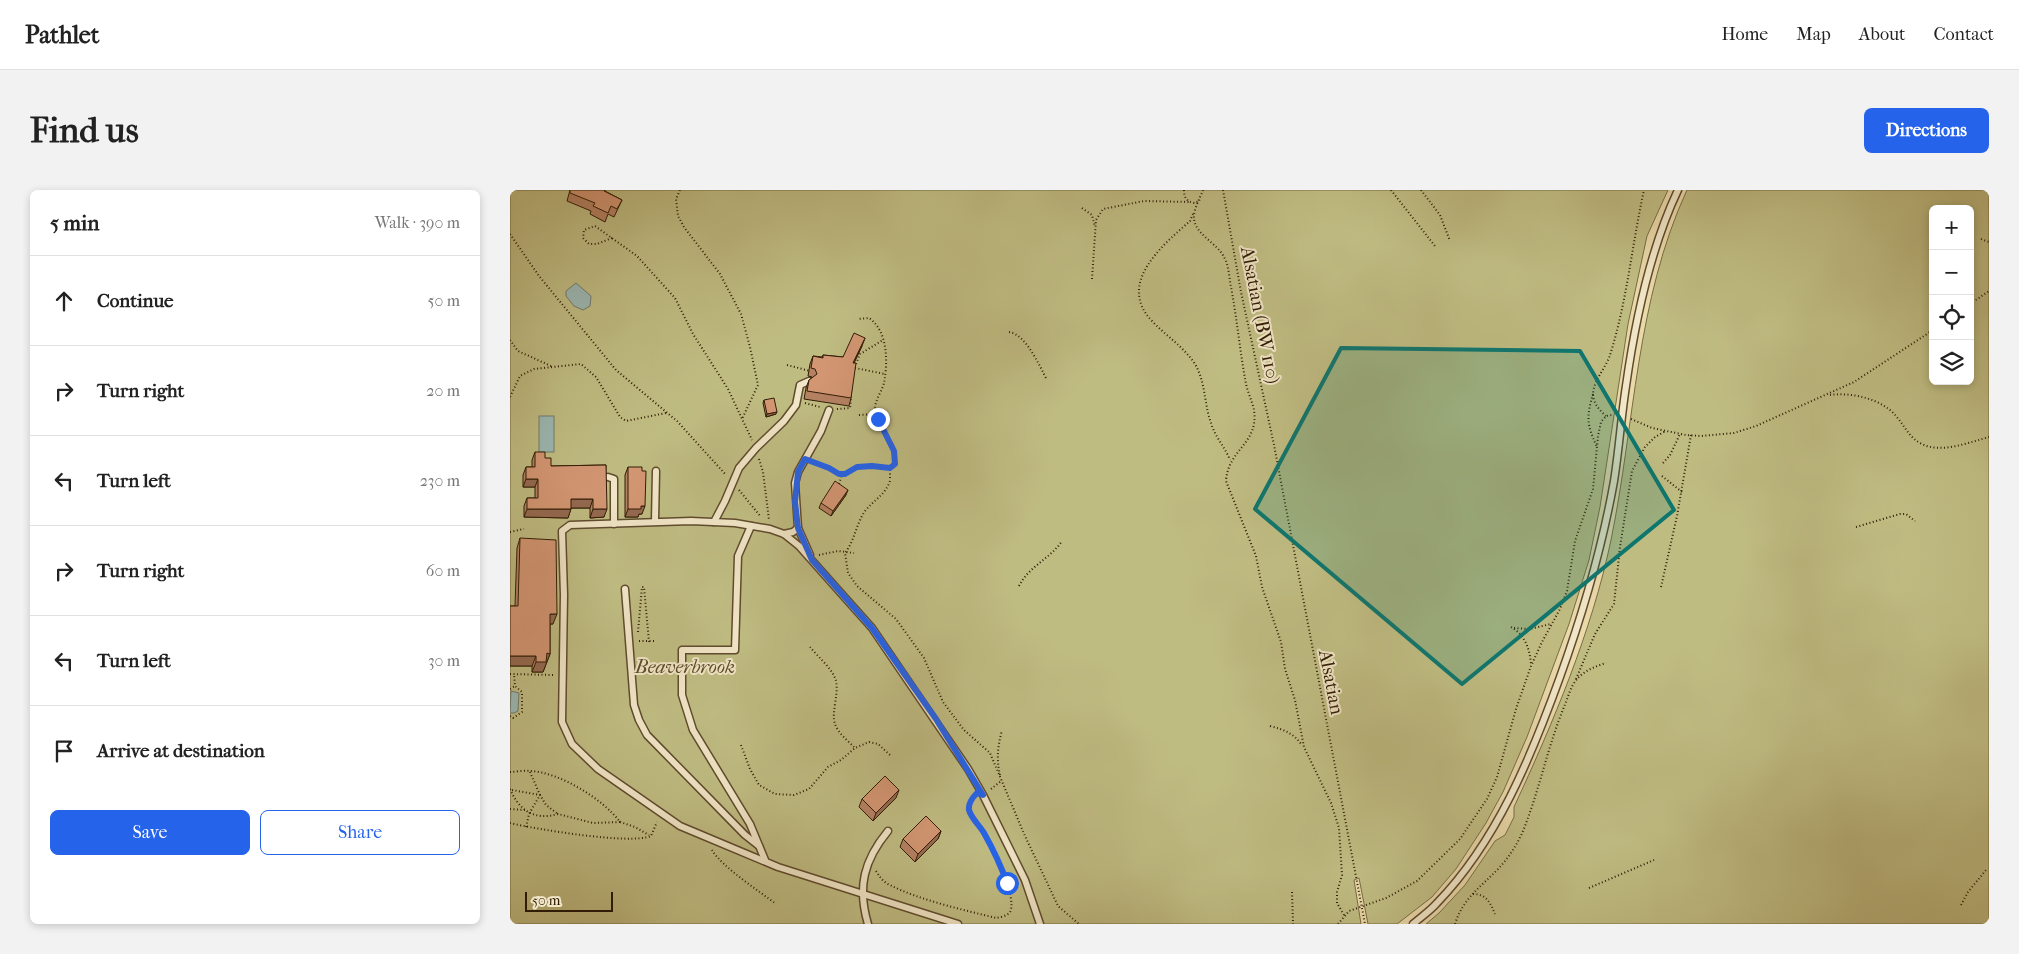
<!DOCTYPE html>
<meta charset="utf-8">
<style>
:root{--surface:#fff;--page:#f2f2f2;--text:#222;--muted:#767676;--line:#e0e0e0;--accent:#2563eb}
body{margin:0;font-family:"IM FELL French Canon",serif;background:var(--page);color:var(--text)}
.controls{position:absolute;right:15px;top:15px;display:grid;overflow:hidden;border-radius:8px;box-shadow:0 2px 8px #0003}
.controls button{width:45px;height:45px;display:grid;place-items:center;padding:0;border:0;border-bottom:1px solid var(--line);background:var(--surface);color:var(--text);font:25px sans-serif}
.scale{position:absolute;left:15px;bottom:12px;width:88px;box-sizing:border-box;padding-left:5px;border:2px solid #311c05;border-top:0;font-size:14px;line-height:18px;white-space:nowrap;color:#311c05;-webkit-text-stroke:4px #f1e6c7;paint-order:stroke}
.stop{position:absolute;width:15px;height:15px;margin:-11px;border:4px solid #2563eb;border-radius:50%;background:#fff}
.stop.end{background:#2563eb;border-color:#fff;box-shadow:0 1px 5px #0008}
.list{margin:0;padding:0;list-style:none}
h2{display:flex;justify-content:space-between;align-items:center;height:65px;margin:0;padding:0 20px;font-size:21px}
h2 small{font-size:16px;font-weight:400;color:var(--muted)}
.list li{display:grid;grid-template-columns:32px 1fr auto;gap:15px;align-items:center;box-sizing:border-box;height:90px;padding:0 20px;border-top:1px solid var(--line)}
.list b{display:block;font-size:19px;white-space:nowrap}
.list em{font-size:16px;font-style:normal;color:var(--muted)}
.actions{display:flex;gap:10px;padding:15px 20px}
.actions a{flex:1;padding:11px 0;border:1px solid var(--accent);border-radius:8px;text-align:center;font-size:18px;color:var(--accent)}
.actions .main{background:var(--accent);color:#fff}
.icon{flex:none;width:28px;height:28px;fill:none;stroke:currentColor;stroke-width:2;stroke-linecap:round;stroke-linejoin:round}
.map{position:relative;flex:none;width:1479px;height:734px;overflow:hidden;border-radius:8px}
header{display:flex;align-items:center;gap:30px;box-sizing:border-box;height:70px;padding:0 25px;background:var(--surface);border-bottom:1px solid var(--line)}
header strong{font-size:24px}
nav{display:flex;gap:28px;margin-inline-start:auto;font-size:18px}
.intro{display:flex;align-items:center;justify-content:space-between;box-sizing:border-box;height:120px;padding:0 30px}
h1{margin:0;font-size:35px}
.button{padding:12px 22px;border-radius:8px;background:var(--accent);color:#fff;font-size:18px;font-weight:700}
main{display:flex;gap:30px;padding:0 30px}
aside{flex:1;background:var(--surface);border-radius:8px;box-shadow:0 2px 8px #0003}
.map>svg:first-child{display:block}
</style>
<header>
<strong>Pathlet</strong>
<nav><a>Home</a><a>Map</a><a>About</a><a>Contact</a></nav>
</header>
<div class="intro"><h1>Find us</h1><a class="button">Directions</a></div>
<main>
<aside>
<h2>5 min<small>Walk · 390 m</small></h2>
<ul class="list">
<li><svg class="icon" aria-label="ahead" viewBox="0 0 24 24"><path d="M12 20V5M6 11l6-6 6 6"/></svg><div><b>Continue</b></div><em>50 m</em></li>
<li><svg class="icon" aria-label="right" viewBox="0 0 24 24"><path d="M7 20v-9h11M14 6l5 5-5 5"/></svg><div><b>Turn right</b></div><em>20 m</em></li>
<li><svg class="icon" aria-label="left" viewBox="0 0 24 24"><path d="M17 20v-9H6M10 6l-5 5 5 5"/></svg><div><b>Turn left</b></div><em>230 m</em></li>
<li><svg class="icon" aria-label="right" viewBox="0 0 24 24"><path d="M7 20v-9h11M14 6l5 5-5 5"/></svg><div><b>Turn right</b></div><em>60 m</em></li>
<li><svg class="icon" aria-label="left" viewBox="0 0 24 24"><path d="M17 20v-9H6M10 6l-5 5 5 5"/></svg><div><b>Turn left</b></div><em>30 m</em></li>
<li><svg class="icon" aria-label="arrive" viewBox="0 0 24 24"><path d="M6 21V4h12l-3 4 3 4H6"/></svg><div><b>Arrive at destination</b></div></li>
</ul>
<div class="actions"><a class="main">Save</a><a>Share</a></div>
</aside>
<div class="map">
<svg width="1479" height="734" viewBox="0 0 1479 734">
<rect width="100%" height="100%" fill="#ead9a9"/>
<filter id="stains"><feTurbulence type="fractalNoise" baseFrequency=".004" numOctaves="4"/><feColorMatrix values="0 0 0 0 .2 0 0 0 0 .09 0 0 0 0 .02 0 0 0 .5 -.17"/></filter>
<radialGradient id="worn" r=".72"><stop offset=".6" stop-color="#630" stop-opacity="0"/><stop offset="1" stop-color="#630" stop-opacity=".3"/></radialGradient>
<g fill="#bfbc82" stroke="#786c44" fill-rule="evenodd">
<polygon points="0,0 1158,0 1137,46 1118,134 1090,317 1079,370 1059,434 1017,547 993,602 976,633 946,679 922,707 887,734 858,734 849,688 844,690 851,734 0,734"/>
<path d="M1177,0H1479V734H916L929,723L955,695L985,651L995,645L1004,627V617C1043,533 1082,441 1101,350C1125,233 1126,110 1177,0ZM1423,19H1460V191H1423Z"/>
</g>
<g fill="#9bb8b3" stroke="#717a6d">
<polygon points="66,93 81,106 80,116 73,120 64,116 56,106 56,101"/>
<rect x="29" y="226" width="15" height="36"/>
<polygon points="1,501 9,503 8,521 4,523 0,523"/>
</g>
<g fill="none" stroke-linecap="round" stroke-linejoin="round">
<defs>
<g id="lane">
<polyline points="98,287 104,289 104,334"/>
<polyline points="145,331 146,281"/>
<polyline points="204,332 215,311 229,278 246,258 274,231 286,215 290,195 299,191"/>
<polyline points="241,336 228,366 225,460 172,460 172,505 183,540 240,634 255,670"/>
<polyline points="274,344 283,342 288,338"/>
<polyline points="300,365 288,338 285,293 288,282 311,241 319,220"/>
<polyline points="115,399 124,515 129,530 137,545 235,645 249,656"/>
<path d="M358,734C347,697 354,670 378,641"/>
<polyline points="448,734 268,677 170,636 88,579 62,554 52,532 54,405 52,341 60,335 181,331 225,333 260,339 274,344 289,356 362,438 458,579 473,605 515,690 530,734"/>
<path d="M903,734C911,727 920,721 927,713C987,651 1021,567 1050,487C1073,423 1092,358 1104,291C1109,260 1111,228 1116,196C1125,132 1140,59 1168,0"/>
</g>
</defs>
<use href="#lane" stroke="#5f4b2e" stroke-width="9"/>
<g stroke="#311c05" stroke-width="2" stroke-dasharray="1 2.5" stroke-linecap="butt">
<polyline points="170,0 166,9 168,26 174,37 210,84 231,124 240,157 248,195 232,229"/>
<path d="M674,0C674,8 677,12 685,13L690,10"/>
<path d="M693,0C690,8 683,20 684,29C686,45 707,53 714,67C719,76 719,87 721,97C727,129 730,162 736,194C738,203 742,211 744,220C749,254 718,259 716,291L746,366L752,397L771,452L775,479L785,510L794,557L821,613L829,638L832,685L827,702V713L834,725"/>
<polyline points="713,0 731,102 764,255 855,734"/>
<polyline points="881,0 925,56"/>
<polyline points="911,0 930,25 940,51"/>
<polyline points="572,18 582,25 585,37"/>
<path d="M683,24L680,31C653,55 606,93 642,131C656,146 673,156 685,174C696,193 694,214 701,233C705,247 715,257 720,270"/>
<polyline points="0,44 29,86 106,180 167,231 216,285"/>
<polyline points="102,48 87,54 79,54 73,48 74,40 85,36 127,66 165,108 183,144 218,199 242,250"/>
<polyline points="1471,49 1479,52"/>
<polyline points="582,89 586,30 593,19 634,11 680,12"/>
<polyline points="1460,114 1479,101"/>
<path d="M499,142C516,144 530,177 537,190"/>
<polyline points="0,150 8,161 41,176"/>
<polyline points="346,174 350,164 373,150"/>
<polyline points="277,175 300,181"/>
<polyline points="345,178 375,184"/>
<path d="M1083,204C1076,228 1077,235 1087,257"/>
<path d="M1320,205C1342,202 1372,209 1386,226C1395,236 1399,248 1412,254C1431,264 1460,252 1479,247"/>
<polyline points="0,207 10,186 24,179 71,174 86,187 110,227 116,231 156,223"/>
<polyline points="295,213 310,217"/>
<polyline points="327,219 340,218 341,208"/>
<polyline points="349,225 367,224"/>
<path d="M1096,226C1090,221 1083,213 1083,204C1084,189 1096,178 1100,165C1117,112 1122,54 1134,0"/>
<polyline points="1121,229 1142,238 1176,245 1191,246 1224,243 1246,236 1344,192 1423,140"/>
<polyline points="249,269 253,282 259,330"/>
<path d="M304,273L319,278L329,284H335L347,277L362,276L380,278L385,273C384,264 382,256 378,247C374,238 365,229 365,219C365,210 372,201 374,193C378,172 378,141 359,128L348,129"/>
<polyline points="1153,273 1160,265 1170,244"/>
<polyline points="1152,286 1172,302"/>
<polyline points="380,288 380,278"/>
<path d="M380,291C375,305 364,310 355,321C346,334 345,350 335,363L338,383L347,396L386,429L414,468L433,512L454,540L480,563L515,646L548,716L569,734"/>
<polyline points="329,294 332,284"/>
<polyline points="229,300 251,327"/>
<polyline points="1346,337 1390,324 1396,324 1405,331"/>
<polyline points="0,342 14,339"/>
<polyline points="309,365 328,361 344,363"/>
<path d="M509,396C519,376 540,369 552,351"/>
<polyline points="1151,397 1167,326 1181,245"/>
<path d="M1001,437C1015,445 1020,459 1021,475"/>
<polyline points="1004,438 1019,439 1041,434"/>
<polyline points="128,442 132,397 134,397 139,452"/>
<polyline points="129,451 145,451"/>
<path d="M300,457C308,467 323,479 326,491C329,504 321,523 325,534C328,543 338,551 345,558"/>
<polyline points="0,484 44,485"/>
<polyline points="1066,489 1085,444 1104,414 1110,357 1122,281 1135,257 1145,247 1156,241"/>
<polyline points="0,499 5,496"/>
<polyline points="0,526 3,528 12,522 12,502 5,496 4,484"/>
<path d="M760,536C775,540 783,543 792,555"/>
<polyline points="231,555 240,579 249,595 265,604 284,605 299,599 318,577 331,570 345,558 359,552 368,554 380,565"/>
<path d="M0,582C6,582 13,580 20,581C49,582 93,609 110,632L83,633L48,624C24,631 9,620 0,599"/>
<path d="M490,585C486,568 488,556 492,540"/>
<polyline points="481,599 491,591"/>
<polyline points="2,600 30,605 36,615 48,624"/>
<polyline points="0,619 15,620"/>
<polyline points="110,632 125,637 139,645"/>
<path d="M0,633C25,639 121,655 141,646L147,632"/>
<polyline points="16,637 19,624 30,605 20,582"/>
<path d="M202,660C212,677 249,701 266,714"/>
<path d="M366,681C370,687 373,692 380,695C409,710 454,720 486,728C491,727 497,726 500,722C508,708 481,654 473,641C469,635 462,629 459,622C457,616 460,612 463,607"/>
<polyline points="1079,698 1144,670"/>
<polyline points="782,702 783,734"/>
<path d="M963,704C976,704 980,712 985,724"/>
<polyline points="1451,715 1458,702 1476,680"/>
<polyline points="828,734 839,721 876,708 907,691 950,649 977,609 987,587 1006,519 1021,476 1032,452 1050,419 1057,401 1065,351 1083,299 1088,246 1091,232 1096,226 1102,225"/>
<path d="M945,734C953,708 971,697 989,678C1000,666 1009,652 1015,636C1030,597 1038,556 1054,517C1058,508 1060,497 1067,489C1074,481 1086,476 1096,473"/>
</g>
<use href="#lane" stroke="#f1e6c7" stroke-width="6"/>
</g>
<g fill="#b58163" stroke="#311c05">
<polygon points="60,0 95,0 95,1 112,10 104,27 98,24 95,32 80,24 81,21 57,11"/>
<polygon points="352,156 344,173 341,208 339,216 294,209 296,198 299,190 302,187 298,186 300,174 303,166 312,167 313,165 333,167"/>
<polygon points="254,210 266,224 256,227 253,213"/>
<polygon points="25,262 35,268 41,276 96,275 94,327 80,328 80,318 61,318 58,328 14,327 14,316 17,308 25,308 25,297 13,297 13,285 16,277 22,277 22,270"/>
<polygon points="118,277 132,324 129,324 128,327 115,327 115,285"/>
<polygon points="336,305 321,326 309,318 311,313"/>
<polygon points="10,348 43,434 40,434 40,464 33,482 22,482 22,476 0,476 0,416 5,416 7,358"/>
<polygon points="386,608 363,631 349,617 352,609"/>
<polygon points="431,641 428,649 405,672 390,657 393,649"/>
</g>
<g fill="#946950" stroke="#311c05">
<polygon points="355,148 352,156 340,181 343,173"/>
<polygon points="267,222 266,224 256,227 257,224"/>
<polygon points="16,289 28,289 25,297 13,297"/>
<polygon points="338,300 336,305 321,326 323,321"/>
<polygon points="61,309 83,309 80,318 58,318"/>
<polygon points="131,316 135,316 132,324 129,324 128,327 115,327 118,319"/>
<polygon points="17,319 61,319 58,328 14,327"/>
<polygon points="83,319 97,319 94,327 80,328"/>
<polygon points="40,424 47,424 43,434 37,434"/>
<polygon points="37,463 40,464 33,482 22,482 26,472"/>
<polygon points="0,466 26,466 22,476 0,476"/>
<polygon points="389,600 386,608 363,631 366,623"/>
<polygon points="431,641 428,649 405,672 408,664"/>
</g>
<g fill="#d39673" stroke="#311c05">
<polygon points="60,0 95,0 94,1 112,10 107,19 101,16 98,23 83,16 85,13 60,3"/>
<polygon points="344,143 355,148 343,173 346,173 341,208 297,201 299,190 307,184 305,179 301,178 303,166 313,168 313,165 333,167"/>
<polygon points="264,208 267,222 257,224 254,210"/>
<polygon points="25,262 35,262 35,268 41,268 41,276 96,275 97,319 83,319 83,309 61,309 61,319 17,319 17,308 28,308 28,289 16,289 16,277 25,277"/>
<polygon points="118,277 132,277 132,281 136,281 135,316 131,316 131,319 118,319"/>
<polygon points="325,291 338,300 323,321 311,313"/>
<polygon points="10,348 46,350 47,424 40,424 40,464 37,463 36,472 26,472 26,466 0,466 0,416 8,416"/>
<polygon points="375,586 389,600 366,623 352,609"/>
<polygon points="416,626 431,641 408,664 393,649"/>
</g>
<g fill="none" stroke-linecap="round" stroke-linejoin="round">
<path stroke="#2563eb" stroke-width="6" d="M368,229L384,261L385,274L380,278L362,276L347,277L335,284H329L319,278L295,269L288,282L285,312L288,338L302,370L362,438L426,529L473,605L467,603C462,608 458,613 459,620C461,628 470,636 474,643C483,659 491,676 497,693"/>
</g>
<path fill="#0f766e" fill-opacity="0.2" stroke="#0f766e" stroke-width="4" stroke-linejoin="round" d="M831,158L1070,161L1164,320L952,494L745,319Z"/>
<g text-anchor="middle" stroke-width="4" stroke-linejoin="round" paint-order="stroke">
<g font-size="19" fill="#311c05" stroke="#f1e6c7">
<text transform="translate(751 125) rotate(79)" y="7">Alsatian (BW 110)</text>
<text transform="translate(822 492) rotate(79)" y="7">Alsatian</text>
</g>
<g font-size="19" font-style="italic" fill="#5c4c2a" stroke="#f1e6c7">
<text x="175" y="483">Beaverbrook</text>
</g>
</g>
<rect width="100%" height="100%" filter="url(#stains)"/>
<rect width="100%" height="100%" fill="url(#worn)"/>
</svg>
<div class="controls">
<button>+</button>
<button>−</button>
<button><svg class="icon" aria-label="locate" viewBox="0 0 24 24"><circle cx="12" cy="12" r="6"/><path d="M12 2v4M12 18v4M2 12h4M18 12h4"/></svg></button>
<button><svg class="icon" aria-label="layers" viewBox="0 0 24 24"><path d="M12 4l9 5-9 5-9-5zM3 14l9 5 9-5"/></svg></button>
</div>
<div class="scale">50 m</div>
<div class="stop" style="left:497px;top:693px"></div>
<div class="stop end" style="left:368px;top:229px"></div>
</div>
</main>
